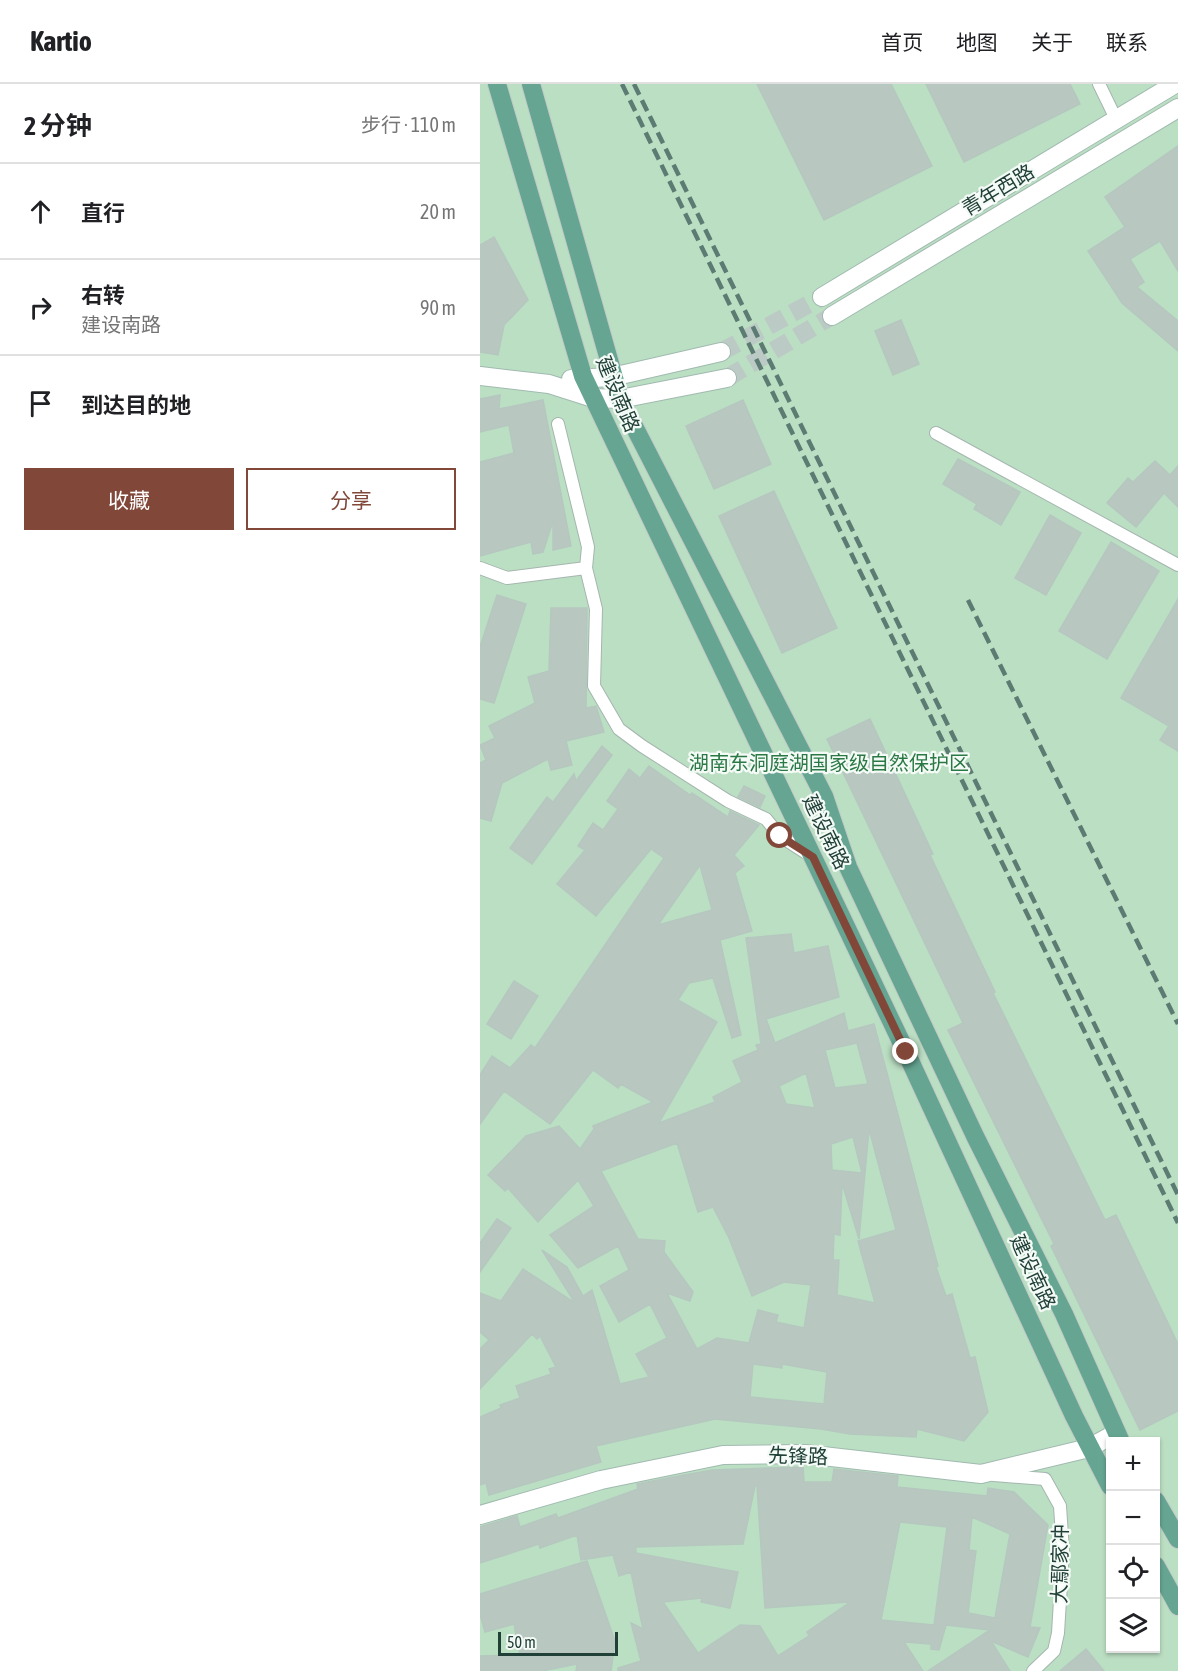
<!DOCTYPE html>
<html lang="zh">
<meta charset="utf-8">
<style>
:root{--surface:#fff;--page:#f6f6f6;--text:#202124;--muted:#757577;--line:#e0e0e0;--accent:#81483a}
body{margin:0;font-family:"Asap Condensed","Noto Sans SC",sans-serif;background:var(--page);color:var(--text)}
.controls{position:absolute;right:18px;bottom:18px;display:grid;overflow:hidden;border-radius:0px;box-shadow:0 2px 4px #0004}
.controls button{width:54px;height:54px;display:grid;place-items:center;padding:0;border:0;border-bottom:2px solid var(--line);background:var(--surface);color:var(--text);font:30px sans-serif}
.scale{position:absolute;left:18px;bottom:15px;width:120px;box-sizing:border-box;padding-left:6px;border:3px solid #214037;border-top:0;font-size:16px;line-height:21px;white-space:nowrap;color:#214037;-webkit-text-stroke:4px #f4faf6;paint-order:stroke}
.stop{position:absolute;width:18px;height:18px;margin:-14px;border:4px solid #81483a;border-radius:50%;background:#fff}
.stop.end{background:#81483a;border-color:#fff;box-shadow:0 2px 6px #0008}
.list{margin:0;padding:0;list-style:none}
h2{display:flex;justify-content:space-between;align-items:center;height:78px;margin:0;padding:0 24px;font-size:26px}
h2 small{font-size:20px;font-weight:400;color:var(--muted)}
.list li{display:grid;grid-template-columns:39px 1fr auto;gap:18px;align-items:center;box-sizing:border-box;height:96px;padding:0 24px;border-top:2px solid var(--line)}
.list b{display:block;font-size:22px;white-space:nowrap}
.list p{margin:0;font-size:20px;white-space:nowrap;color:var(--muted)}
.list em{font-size:20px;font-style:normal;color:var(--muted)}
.actions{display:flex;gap:12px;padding:18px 24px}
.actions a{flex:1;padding:14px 0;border:2px solid var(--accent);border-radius:0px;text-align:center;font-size:21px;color:var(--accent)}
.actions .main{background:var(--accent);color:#fff}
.icon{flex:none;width:33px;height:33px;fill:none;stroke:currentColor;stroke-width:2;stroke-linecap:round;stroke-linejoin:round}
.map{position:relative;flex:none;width:698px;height:1587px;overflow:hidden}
header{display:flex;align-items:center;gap:36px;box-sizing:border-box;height:84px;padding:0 30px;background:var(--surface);border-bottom:2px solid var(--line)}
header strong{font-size:28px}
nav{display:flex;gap:33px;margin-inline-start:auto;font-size:21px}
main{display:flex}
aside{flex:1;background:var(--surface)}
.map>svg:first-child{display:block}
</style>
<header>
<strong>Kartio</strong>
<nav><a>首页</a><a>地图</a><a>关于</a><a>联系</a></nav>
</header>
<main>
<aside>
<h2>2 分钟<small>步行 · 110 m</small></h2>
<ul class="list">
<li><svg class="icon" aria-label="ahead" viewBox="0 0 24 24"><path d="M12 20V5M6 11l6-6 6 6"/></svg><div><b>直行</b></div><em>20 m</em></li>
<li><svg class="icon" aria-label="right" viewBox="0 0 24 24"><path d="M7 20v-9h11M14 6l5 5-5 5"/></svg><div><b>右转</b><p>建设南路</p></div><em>90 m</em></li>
<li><svg class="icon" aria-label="arrive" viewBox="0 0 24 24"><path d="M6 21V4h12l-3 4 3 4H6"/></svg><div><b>到达目的地</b></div></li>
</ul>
<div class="actions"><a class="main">收藏</a><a>分享</a></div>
</aside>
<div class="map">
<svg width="698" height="1587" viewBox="0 0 698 1587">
<rect width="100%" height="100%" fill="#e3ede8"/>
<path fill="#bbdfc3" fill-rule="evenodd" d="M0,0H698V1587H0ZM630,1358H676V1564H630Z"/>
<g fill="#b8c8c1" stroke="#b5c7bf" stroke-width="1.5" fill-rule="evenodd">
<polygon points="277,0 411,0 452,82 344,136"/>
<polygon points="446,0 590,0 600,20 484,78"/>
<polygon points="698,62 698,187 680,157 650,175 664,198 657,203 698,237 698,267 642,219 608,167 645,143 625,113"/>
<polygon points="14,153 48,216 24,241 18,271 0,268 0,161"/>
<polygon points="421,236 439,280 413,291 395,247"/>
<polygon points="20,311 19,325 63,316 91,462 73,466 73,437 63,468 53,470 51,458 0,472 0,378 34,369 29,341 0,348 0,315"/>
<polygon points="263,316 291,380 234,405 206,342"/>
<polygon points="478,375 540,408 521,441 494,425 497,420 463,400"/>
<polygon points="675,377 690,391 698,382 698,423 684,409 656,443 627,419 648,394 653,398"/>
<polygon points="294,407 357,544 302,569 239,432"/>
<polygon points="570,431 601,449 566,511 535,494"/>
<polygon points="631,458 679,487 627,575 579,547"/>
<polygon points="17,511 46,520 14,619 0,615 0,563"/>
<polygon points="698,515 698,667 680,656 689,642 641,614"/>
<polygon points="71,524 107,524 106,624 116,622 124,648 86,657 92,681 71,686 68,675 22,699 11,737 0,734 0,679 6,676 0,661 15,654 9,642 55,619 48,593 69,587"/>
<polygon points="390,635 453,770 450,771 515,908 513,909 625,1136 636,1131 698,1260 698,1327 660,1346 571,1162 574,1160 468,946 483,939 347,655"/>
<polygon points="122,662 132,671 52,780 30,764 67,713 73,718 94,690 96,697"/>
<path d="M169,682L210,711L212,709L248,733L250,727L279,741L254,771L264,782L255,789L272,847L240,856L261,951L252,954L233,894L209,899L198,916L237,938L179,1039L235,1018L233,1013L262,998L253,977L278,966L276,961L281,960L266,854L311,850L314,869L348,862L359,913L286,935L295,959L364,929L368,947L394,940L458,1182L456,1183L466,1212L472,1210L490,1274L495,1273L508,1328L484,1357L437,1345L436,1353L370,1350L341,1345L235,1335L116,1362L121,1378L9,1411L6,1399L0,1401V1333L21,1324L20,1321L40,1314L36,1302L71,1290L69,1285L76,1283L60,1252L57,1255L52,1250L0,1305V1265L9,1256L0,1248V1209L21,1217L43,1185L95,1219L62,1166L87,1183L103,1212L112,1206L140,1300L169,1293L156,1270L187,1254L170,1220L139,1238L120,1202L149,1186L138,1162L98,1184L70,1151L114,1122L98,1096L58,1138L28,1104L25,1107L8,1091L46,1052L79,1042L100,1065L114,1045L113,1042L173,1018L141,1000L138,1004L113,986L70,1040L24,1007L0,1040V991L12,972L30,984L51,961L55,964L184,774L171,765L116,832L77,800L105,766L98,762L113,739L123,746L138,725L127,717L149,685L160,694ZM220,781L232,826L178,841ZM377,959L388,1000L355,1004L345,966ZM326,989L335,1024L306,1020L299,1002ZM389,1045L416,1146L378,1157L395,1219L357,1211L359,1176H353L354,1150L360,1151L362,1099L379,1155ZM373,1053L382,1089L352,1086L351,1060ZM197,1059L218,1128L233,1123L249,1154L272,1212L304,1198L331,1201L324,1244L296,1238L298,1231L278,1226L269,1259L237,1254L217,1265L187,1209L210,1217L213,1208L184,1168L185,1157L158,1155L121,1087ZM273,1280L302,1284V1280L347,1288L344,1320L270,1313Z"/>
<polygon points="264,702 285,712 280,723 258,713"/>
<polygon points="34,897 58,912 31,955 7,940"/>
<polygon points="17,1135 31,1144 0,1188 0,1159"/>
<path d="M323,1383L324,1398H352L354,1385L418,1392L417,1403L507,1412L508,1404L534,1408L568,1441L550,1543L560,1544L548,1573L511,1557L530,1587H448L510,1546L466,1541L459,1566L451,1565V1560L424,1558L443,1587H138V1584L161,1577L151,1539L163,1545L151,1488L139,1492L133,1471L101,1476L97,1451L60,1464L59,1460L0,1479V1443L3,1442L37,1432L40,1443L76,1430L78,1434L158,1405L157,1400L188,1394L232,1386ZM275,1402H277L285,1524L370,1518L327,1548L329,1552L298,1572L280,1542L260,1541L218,1569L183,1518L222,1514L221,1518L250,1524L258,1488L156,1469V1463L263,1460ZM492,1433L530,1450L515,1534L488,1529L496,1467L489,1466ZM420,1438L467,1443L454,1541L401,1536Z"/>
<polygon points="107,1477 135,1557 131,1587 96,1587 97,1580 62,1587 0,1587 0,1572 40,1571 34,1540 5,1548 0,1530 0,1510"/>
<polygon points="606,1565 624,1587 580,1587"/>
</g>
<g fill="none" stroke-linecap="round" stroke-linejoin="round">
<g stroke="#bccac5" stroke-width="18" stroke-dasharray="18 9" stroke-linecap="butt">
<polyline points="241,268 342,213"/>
<polyline points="247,294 352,232"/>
</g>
<defs>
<g id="minor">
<polyline points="619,0 636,35"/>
<polyline points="456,349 698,481"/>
<polyline points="0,484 27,494 106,484 108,463 78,340"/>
<polyline points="106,484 116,525 114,602 139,645 162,662 248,717 286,735 300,752 331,772"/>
<polyline points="514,1391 565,1395 580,1422 583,1467 578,1549 574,1567 553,1587"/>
</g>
<g id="secondary">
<polyline points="342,213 695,0"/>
<polyline points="352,232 698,24"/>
<polyline points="0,292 69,300 113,314 140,315 247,294"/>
<polyline points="91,295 132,293 241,268"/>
<polyline points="0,1431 121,1396 243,1371 325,1370 501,1390 609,1364 636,1349"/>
</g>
<g id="primary">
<polyline points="17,0 103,292 426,968 594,1332 630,1402"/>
<polyline points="51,0 140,315 344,712 368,783 495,1052 584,1230 641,1358"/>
<polyline points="676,1417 698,1455"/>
<polyline points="676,1482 698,1522"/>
</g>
</defs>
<use href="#minor" stroke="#a5b6af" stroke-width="14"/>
<use href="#secondary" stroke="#a1bab0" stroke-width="20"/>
<use href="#primary" stroke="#c1cac7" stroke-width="20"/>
<use href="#minor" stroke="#fff" stroke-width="12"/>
<use href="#secondary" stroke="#fff" stroke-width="18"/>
<use href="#primary" stroke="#65a592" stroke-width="18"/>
<g stroke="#5c7b72" stroke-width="4.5" stroke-dasharray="12 6" stroke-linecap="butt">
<polyline points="142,0 698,1139"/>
<polyline points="154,0 698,1111"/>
<polyline points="488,516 698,940"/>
</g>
</g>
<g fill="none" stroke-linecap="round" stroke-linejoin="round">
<polyline stroke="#81483a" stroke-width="8" points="300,752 333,773 426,968"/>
</g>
<g text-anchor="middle" stroke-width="4.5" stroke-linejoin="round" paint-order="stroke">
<g font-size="20" fill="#214037" stroke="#f4faf6">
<text transform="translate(518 106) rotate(-31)" y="7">青年西路</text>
<text transform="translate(138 310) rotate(67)" y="7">建设南路</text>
<text transform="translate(346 748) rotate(64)" y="7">建设南路</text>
<text transform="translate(553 1188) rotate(65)" y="7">建设南路</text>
<text transform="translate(318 1372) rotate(2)" y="7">先锋路</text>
<text transform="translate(580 1480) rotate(-89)" y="7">大鄢家冲</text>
</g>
<g font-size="20" fill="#2a7945" stroke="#f4faf6">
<text x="349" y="686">湖南东洞庭湖国家级自然保护区</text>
</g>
</g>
</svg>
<div class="controls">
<button>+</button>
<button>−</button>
<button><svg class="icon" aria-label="locate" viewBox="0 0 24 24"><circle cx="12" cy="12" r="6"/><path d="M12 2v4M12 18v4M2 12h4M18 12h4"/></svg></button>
<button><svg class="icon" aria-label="layers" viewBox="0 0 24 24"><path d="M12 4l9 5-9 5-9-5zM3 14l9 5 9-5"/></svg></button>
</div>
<div class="scale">50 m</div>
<div class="stop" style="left:300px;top:752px"></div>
<div class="stop end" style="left:426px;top:968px"></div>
</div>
</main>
